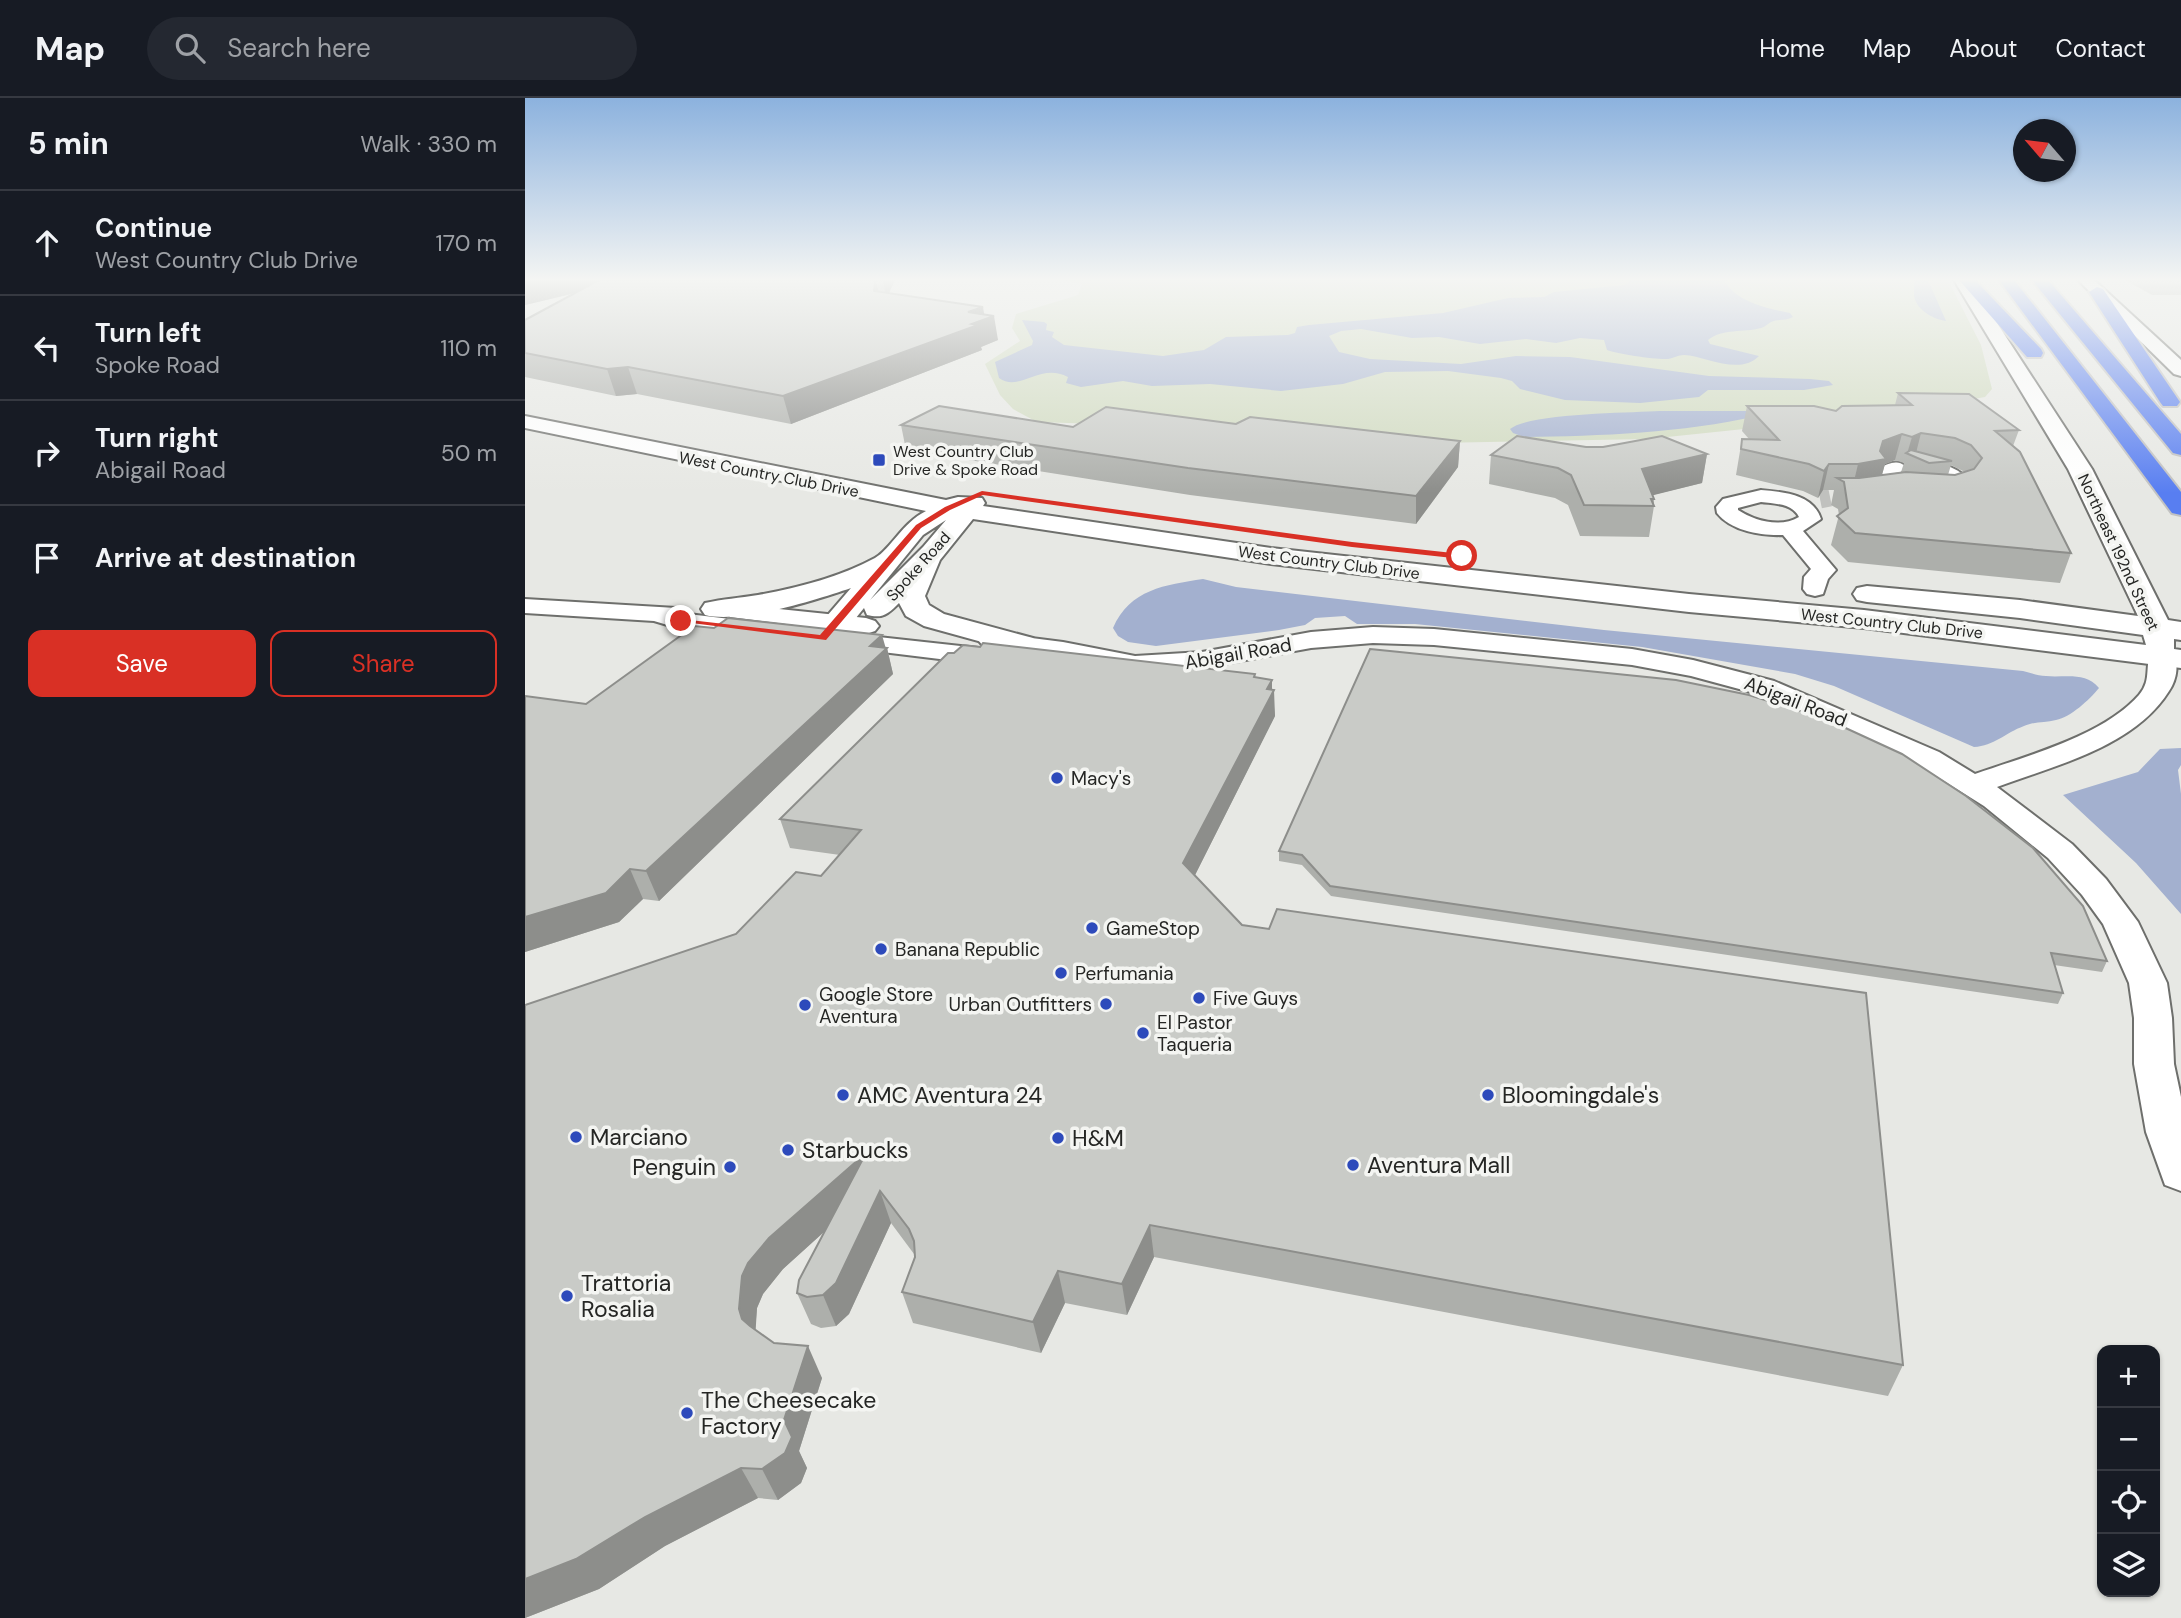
<!DOCTYPE html>
<meta charset="utf-8">
<style>
:root{--surface:#171b24;--page:#242831;--text:#f1f3f6;--muted:#9ea1a6;--line:#363941;--accent:#d93025}
body{margin:0;font-family:"DM Sans",sans-serif;background:var(--page);color:var(--text)}
.controls{position:absolute;right:21px;bottom:21px;display:grid;overflow:hidden;border-radius:14px;box-shadow:0 2px 5px #0004}
.controls button{width:63px;height:63px;display:grid;place-items:center;padding:0;border:0;border-bottom:2px solid var(--line);background:var(--surface);color:var(--text);font:35px sans-serif}
.compass{position:absolute;left:1488px;top:21px;width:63px;height:63px;border-radius:50%;background:var(--surface);box-shadow:0 2px 5px #0004;rotate:298deg}
.stop{position:absolute;width:21px;height:21px;margin:-16px;border:5px solid #d93025;border-radius:50%;background:#fff}
.stop.end{background:#d93025;border-color:#fff;box-shadow:0 2px 7px #0008}
.list{margin:0;padding:0;list-style:none}
h2{display:flex;justify-content:space-between;align-items:center;height:91px;margin:0;padding:0 28px;font-size:30px}
h2 small{font-size:23px;font-weight:400;color:var(--muted)}
.list li{display:grid;grid-template-columns:46px 1fr auto;gap:21px;align-items:center;box-sizing:border-box;height:105px;padding:0 28px;border-top:2px solid var(--line)}
.list b{display:block;font-size:26px;white-space:nowrap}
.list p{margin:0;font-size:23px;white-space:nowrap;color:var(--muted)}
.list em{font-size:23px;font-style:normal;color:var(--muted)}
.actions{display:flex;gap:14px;padding:21px 28px}
.actions a{flex:1;padding:16px 0;border:2px solid var(--accent);border-radius:14px;text-align:center;font-size:24px;color:var(--accent)}
.actions .main{background:var(--accent);color:#fff}
.icon{flex:none;width:38px;height:38px;fill:none;stroke:currentColor;stroke-width:2;stroke-linecap:round;stroke-linejoin:round}
.map{position:relative;flex:none;width:1656px;height:1520px;overflow:hidden}
header{display:flex;align-items:center;gap:42px;box-sizing:border-box;height:98px;padding:0 35px;background:var(--surface);border-bottom:2px solid var(--line)}
header strong{font-size:33px}
nav{display:flex;gap:38px;margin-inline-start:auto;font-size:24px}
.search{width:490px;height:63px;background:var(--page);display:flex;align-items:center;gap:18px;box-sizing:border-box;padding:0 24px;border-radius:38px;color:var(--muted);font-size:26px}
main{display:flex}
aside{flex:1;background:var(--surface)}
.map>svg:first-child{display:block}
</style>
<header>
<strong>Map</strong>
<div class="search"><svg class="icon" aria-label="search" viewBox="0 0 24 24"><circle cx="10" cy="10" r="6"/><path d="M15 15l6 6"/></svg>Search here</div>
<nav><a>Home</a><a>Map</a><a>About</a><a>Contact</a></nav>
</header>
<main>
<aside>
<h2>5 min<small>Walk · 330 m</small></h2>
<ul class="list">
<li><svg class="icon" aria-label="ahead" viewBox="0 0 24 24"><path d="M12 20V5M6 11l6-6 6 6"/></svg><div><b>Continue</b><p>West Country Club Drive</p></div><em>170 m</em></li>
<li><svg class="icon" aria-label="left" viewBox="0 0 24 24"><path d="M17 20v-9H6M10 6l-5 5 5 5"/></svg><div><b>Turn left</b><p>Spoke Road</p></div><em>110 m</em></li>
<li><svg class="icon" aria-label="right" viewBox="0 0 24 24"><path d="M7 20v-9h11M14 6l5 5-5 5"/></svg><div><b>Turn right</b><p>Abigail Road</p></div><em>50 m</em></li>
<li><svg class="icon" aria-label="arrive" viewBox="0 0 24 24"><path d="M6 21V4h12l-3 4 3 4H6"/></svg><div><b>Arrive at destination</b></div></li>
</ul>
<div class="actions"><a class="main">Save</a><a>Share</a></div>
</aside>
<div class="map">
<svg width="1656" height="1520" viewBox="0 0 1656 1520">
<rect width="100%" height="100%" fill="#e7e8e4"/>
<polygon fill="#d0dabf" points="536,182 1423,182 1456,247 1467,291 1460,299 1437,303 1266,326 1123,341 911,345 605,327 512,324 488,311 475,297 460,266 495,243 487,230 491,216 553,197 557,186"/>
<g fill="#a3b0cf">
<path d="M1106,182H1199C1211,204 1241,210 1265,215L1268,219C1261,223 1252,221 1246,224C1242,226 1240,229 1236,230C1218,235 1198,230 1183,242L1185,246L1234,258C1214,278 1181,258 1159,257C1153,257 1149,260 1143,261C1132,262 1093,256 1082,252L1079,242L1055,240L1031,245L1001,241L955,246L914,239L887,240L836,231L816,233L804,238L814,254L845,261L936,266L991,258L1045,259L1184,278L1285,281L1304,283L1308,287L1279,292H1183L1174,299L1115,305L1040,302L995,291L987,283L976,280L923,273L860,274L818,286L756,293L685,286L627,288L598,283L556,289L541,285L543,279C514,264 495,295 474,280L470,264L507,247L508,243L497,222L519,224L522,226L521,232L529,234L527,239L539,247L638,258L679,252L701,239L763,237L770,235L772,229L784,227L918,215L983,200L1019,199L1029,194L1100,187Z"/>
<path d="M1389,182H1403L1421,223C1407,221 1388,210 1389,194C1389,190 1390,186 1389,182Z"/>
<path d="M1135,313H1236L1232,318C1157,335 1076,338 999,339L988,335L985,331C1004,315 1105,315 1135,313Z"/>
<path d="M678,481L711,489L1079,532L1498,573C1506,575 1513,578 1521,578C1540,580 1560,573 1574,590C1564,602 1546,619 1531,622C1520,625 1510,623 1499,628C1480,635 1469,648 1449,649L1309,588L1270,576L1117,549L890,526H832L820,518L790,520L780,527L754,532L631,548L603,544L593,538L588,530C605,491 640,487 678,481Z"/>
<polygon points="1656,650 1656,667 1653,672 1656,696 1656,816 1611,765 1538,697 1613,674 1635,651"/>
</g>
<g fill="none" stroke-linecap="round" stroke-linejoin="round">
<polyline stroke="#c0c1be" stroke-width="19" stroke-dasharray="19 10" stroke-linecap="butt" points="1295,401 1305,399"/>
<defs>
<g id="minor">
<path d="M1389,363C1412,365 1435,366 1447,388C1427,416 1368,403 1350,378L1354,370C1363,366 1372,361 1380,368ZM1380,371C1394,380 1412,373 1426,386C1408,395 1385,390 1371,377Z"/>
<path d="M1236,392C1259,394 1288,396 1296,421L1278,433L1311,472L1303,481L1298,496L1290,498L1282,496L1278,491L1279,479L1286,471L1258,437C1237,438 1206,433 1192,415L1191,409L1198,401ZM1236,404C1250,406 1267,405 1274,419C1255,430 1230,423 1213,412V410Z"/>
<polygon points="0,501 151,510 160,512 163,516 239,525 248,528 252,533 248,538 239,541 156,531 129,523 0,515"/>
<polygon points="214,507 341,520 350,523 354,528 350,533 341,536 205,519 202,514 205,509"/>
<path d="M848,529L909,531L1107,551L1168,562L1249,583L1414,654L1450,676C1501,658 1578,638 1614,597C1628,581 1618,566 1628,552L1637,550L1646,552C1655,564 1652,581 1644,593C1609,649 1531,667 1472,689L1547,746L1581,781L1613,824L1642,885L1647,920L1649,966L1656,999V1093L1640,1087L1621,1034L1609,966V920L1604,885L1578,826L1557,797L1523,760L1459,708L1392,666L1229,595L1166,578L1107,567L909,547L848,545L786,550L677,570L599,575L587,569L538,560L467,551L458,548L454,543L458,538L467,535L538,544L610,558L677,554L786,534Z"/>
<polygon points="317,535 472,552 481,554 485,560 481,566 472,568 308,548 304,543 308,538"/>
</g>
<g id="tertiary">
<path d="M1429,182H1444L1567,371L1643,522L1656,524V542L1649,541V551L1656,552V570L1339,530L1164,514L746,466L448,421L415,462L400,498L404,507L419,516L508,540L512,546L508,552L497,555L399,528L381,518L374,505C363,516 358,521 342,517L339,510C324,527 313,553 287,546L283,540L326,490C291,502 215,526 180,517L176,511L180,505C197,501 215,500 233,497C272,490 315,479 350,460C366,451 377,425 401,413L0,330V318L421,402L433,399L457,400L460,405L458,408L746,450L1164,496L1339,512L1621,547L1618,537L1495,520L1342,504L1332,502L1328,496L1332,490L1342,488L1495,502L1613,518L1543,371ZM421,422L398,449L345,502L398,437Z"/>
<polygon points="1553,182 1569,182 1656,262 1656,278 1649,276"/>
</g>
<g id="motorway">
<polygon points="1434,182 1450,182 1516,251 1518,255 1516,259 1502,259"/>
<polygon points="1474,182 1489,182 1656,394 1656,417 1647,415"/>
<polygon points="1507,182 1523,182 1656,336 1656,357 1648,355"/>
<polygon points="1572,189 1578,191 1655,304 1652,308 1638,308 1635,304 1564,194"/>
</g>
</defs>
<use href="#minor" stroke="#6e6f6c" stroke-width="4"/>
<use href="#tertiary" stroke="#6e6f6c" stroke-width="4"/>
<use href="#motorway" stroke="#c2c2c2" stroke-width="4"/>
<use href="#minor" fill="#fff" fill-rule="evenodd"/>
<use href="#tertiary" fill="#fff" fill-rule="evenodd"/>
<use href="#motorway" fill="#587ef1" fill-rule="evenodd"/>
</g>
<g fill="#adafab" fill-rule="evenodd">
<polygon points="0,182 370,182 364,195 460,216 473,242 456,249 457,252 266,326 112,296 91,298 0,279 0,222 51,195 0,207"/>
<polygon points="1600,182 1656,182 1656,197 1627,197"/>
<path d="M1373,295L1494,332L1488,348L1546,455L1535,485L1323,464L1306,447L1314,417L1313,411L1306,407L1309,392H1298L1293,400L1278,393L1211,377L1217,341H1224L1217,333L1222,308L1311,313L1370,307ZM1370,362L1379,365L1376,374L1357,377L1360,366ZM1426,367L1438,373L1439,374L1430,377H1423Z"/>
<polygon points="711,326 935,343 933,369 891,426 665,397 381,352 376,327 548,329"/>
<polygon points="1061,349 1182,356 1177,385 1127,397 1129,401 1129,408 1124,439 1055,438 1043,407 1030,400 964,386 966,357"/>
<polygon points="360,550 362,550 368,576 134,803 118,801 94,824 0,854 0,598 61,606"/>
<polygon points="731,579 747,591 750,618 670,777 717,827 1378,1267 1363,1298 629,1159 602,1217 540,1205 516,1255 388,1225 377,1194 390,1159 389,1156 366,1125 324,1216 311,1228 296,1230 286,1226 272,1195 300,1133 258,1171 238,1196 232,1210 230,1232 297,1280 274,1353 282,1370 276,1385 253,1402 233,1400 140,1448 74,1491 0,1520 0,907 211,836 296,778 315,757 265,750 255,721"/>
<polygon points="754,753 1582,863 1577,874 1529,867 1538,895 1533,906 806,798 777,767 754,763"/>
</g>
<g fill="#8d8e8b">
<polygon points="7,182 103,182 0,207 0,184"/>
<polygon points="350,182 351,182 355,201 349,193"/>
<polygon points="358,182 370,182 361,201"/>
<polygon points="458,209 460,221 469,218 473,242 456,249 457,252 266,326 258,298 443,214"/>
<polygon points="103,269 112,296 91,298 82,271"/>
<polygon points="1396,335 1390,359 1382,356 1387,339"/>
<polygon points="1377,336 1370,362 1360,366 1354,387 1327,392 1333,366 1358,343"/>
<polygon points="935,343 933,369 891,426 891,398"/>
<polygon points="1182,356 1177,385 1113,401 1117,371"/>
<polygon points="1304,366 1298,392 1293,400 1299,373"/>
<polygon points="357,537 361,551 362,550 368,576 134,803 121,773 345,548"/>
<polygon points="747,582 747,594 749,592 750,618 661,795 658,765"/>
<polygon points="105,771 118,801 94,824 0,854 0,819"/>
<polygon points="341,1055 352,1086 258,1171 238,1196 232,1210 230,1242 217,1221 214,1211 217,1178 223,1165 244,1140"/>
<polygon points="355,1093 366,1125 324,1216 311,1228 298,1197"/>
<polygon points="625,1127 629,1159 602,1217 597,1186"/>
<polygon points="533,1173 540,1205 516,1255 508,1224"/>
<polygon points="283,1248 297,1280 274,1353 282,1370 276,1385 253,1402 237,1371 259,1322"/>
<polygon points="216,1370 233,1400 140,1448 74,1491 0,1520 0,1481"/>
</g>
<g fill="#c9cbc7" stroke="#8d8e8b" stroke-width="2">
<polygon points="74,182 350,182 349,193 458,209 443,214 469,218 447,226 453,227 258,298 103,269 82,271 0,255 0,222"/>
<polygon points="1373,295 1444,296 1494,332 1470,333 1495,354 1546,455 1330,435 1312,418 1323,410 1319,384 1312,380 1334,380 1381,374 1430,377 1449,371 1457,360 1446,347 1430,340 1396,335 1387,339 1377,336 1358,343 1355,353 1361,361 1333,366 1304,366 1299,373 1284,366 1216,351 1217,341 1254,342 1222,308 1289,308 1311,313 1317,308 1387,307"/>
<polygon points="414,308 548,329 581,309 711,326 725,319 935,343 891,398 663,370 376,327"/>
<polygon points="992,338 1061,349 1078,349 1137,338 1182,356 1117,371 1129,401 1126,401 1129,408 1059,407 1046,377 1033,370 966,357"/>
<polygon points="1386,352 1427,363 1404,365 1381,355"/>
<polygon points="203,520 357,537 345,548 362,550 121,773 105,771 81,795 0,819 0,598 61,606 169,528 189,530"/>
<polygon points="458,545 730,576 729,579 747,582 742,591 749,592 658,765 717,827 744,831 752,811 1341,895 1378,1267 625,1127 597,1186 533,1173 508,1224 377,1194 390,1159 389,1143 384,1131 355,1093 311,1185 298,1197 282,1199 272,1195 274,1182 341,1055 244,1140 223,1165 217,1178 214,1211 217,1221 225,1228 249,1245 283,1248 259,1322 267,1339 260,1355 237,1371 216,1370 120,1419 51,1461 0,1481 0,907 211,836 271,774 296,778 336,732 255,721 423,555 429,555 438,547 455,549"/>
<polygon points="845,551 1151,582 1224,597 1301,621 1377,656 1441,698 1508,750 1558,808 1582,863 1526,855 1538,895 805,788 777,757 754,753"/>
</g>
<linearGradient id="sky" x2="0" y2="1"><stop stop-color="#8cb2de"/><stop offset="0.46" stop-color="#f4f5f3"/><stop offset="1" stop-color="#f4f5f3" stop-opacity="0"/></linearGradient>
<rect width="1656" height="395" fill="url(#sky)"/>
<polygon fill="#d93025" points="457,393 827,444 937,456 941,458 937,461 827,449 458,397 425,412 396,430 301,542 151,523 156,521 295,537 391,427 420,409"/>
<g fill="#2d4abb" stroke="#f4f5f2" stroke-width="2.5">
<rect x="347" y="355" width="14" height="14" rx="3.5"/>
<circle cx="532" cy="680" r="7"/>
<circle cx="567" cy="830" r="7"/>
<circle cx="356" cy="851" r="7"/>
<circle cx="536" cy="875" r="7"/>
<circle cx="674" cy="900" r="7"/>
<circle cx="581" cy="906" r="7"/>
<circle cx="280" cy="907" r="7"/>
<circle cx="618" cy="935" r="7"/>
<circle cx="318" cy="997" r="7"/>
<circle cx="963" cy="997" r="7"/>
<circle cx="51" cy="1039" r="7"/>
<circle cx="533" cy="1040" r="7"/>
<circle cx="263" cy="1052" r="7"/>
<circle cx="828" cy="1067" r="7"/>
<circle cx="205" cy="1069" r="7"/>
<circle cx="42" cy="1198" r="7"/>
<circle cx="162" cy="1315" r="7"/>
</g>
<g text-anchor="middle" stroke-width="7" stroke-linejoin="round" paint-order="stroke">
<g font-size="16" fill="#252624" stroke="#f4f5f2" text-anchor="start">
<text x="368" y="359">West Country Club<tspan x="368" dy="18">Drive &amp; Spoke Road</tspan></text>
</g>
<g font-size="16" fill="#252624" stroke="#f4f5f2">
<text transform="translate(244 376) rotate(11)" y="6">West Country Club Drive</text>
<text transform="translate(1594 454) rotate(65)" y="6">Northeast 192nd Street</text>
<text transform="translate(804 464) rotate(7)" y="6">West Country Club Drive</text>
<text transform="translate(393 468) rotate(-48)" y="6">Spoke Road</text>
<text transform="translate(1367 525) rotate(6)" y="6">West Country Club Drive</text>
</g>
<g font-size="19" fill="#252624" stroke="#f4f5f2">
<text transform="translate(713 555) rotate(-10)" y="7">Abigail Road</text>
<text transform="translate(1271 603) rotate(21)" y="7">Abigail Road</text>
</g>
<g font-size="19" fill="#252624" stroke="#f4f5f2" text-anchor="start">
<text x="546" y="687">Macy's</text>
<text x="581" y="837">GameStop</text>
<text x="370" y="858">Banana Republic</text>
<text x="550" y="882">Perfumania</text>
<text x="294" y="903">Google Store<tspan x="294" dy="22">Aventura</tspan></text>
<text x="688" y="907">Five Guys</text>
<text x="567" y="913" text-anchor="end">Urban Outfitters</text>
<text x="632" y="931">El Pastor<tspan x="632" dy="22">Taqueria</tspan></text>
</g>
<g font-size="23" fill="#252624" stroke="#f4f5f2" text-anchor="start">
<text x="332" y="1005">AMC Aventura 24</text>
<text x="977" y="1005">Bloomingdale's</text>
<text x="65" y="1047">Marciano</text>
<text x="547" y="1048">H&amp;M</text>
<text x="277" y="1060">Starbucks</text>
<text x="842" y="1075">Aventura Mall</text>
<text x="191" y="1077" text-anchor="end">Penguin</text>
<text x="56" y="1193">Trattoria<tspan x="56" dy="26">Rosalia</tspan></text>
<text x="176" y="1310">The Cheesecake<tspan x="176" dy="26">Factory</tspan></text>
</g>
</g>
</svg>
<div class="controls">
<button>+</button>
<button>−</button>
<button><svg class="icon" aria-label="locate" viewBox="0 0 24 24"><circle cx="12" cy="12" r="6"/><path d="M12 2v4M12 18v4M2 12h4M18 12h4"/></svg></button>
<button><svg class="icon" aria-label="layers" viewBox="0 0 24 24"><path d="M12 4l9 5-9 5-9-5zM3 14l9 5 9-5"/></svg></button>
</div>
<svg class="compass" viewBox="-18 -18 36 36"><path d="M0-13l5 13h-10z" fill="#e53935"/><path d="M0 13l5-13h-10z" fill="#9ea1a6"/></svg>
<div class="stop" style="left:937px;top:458px"></div>
<div class="stop end" style="left:156px;top:523px"></div>
</div>
</main>
